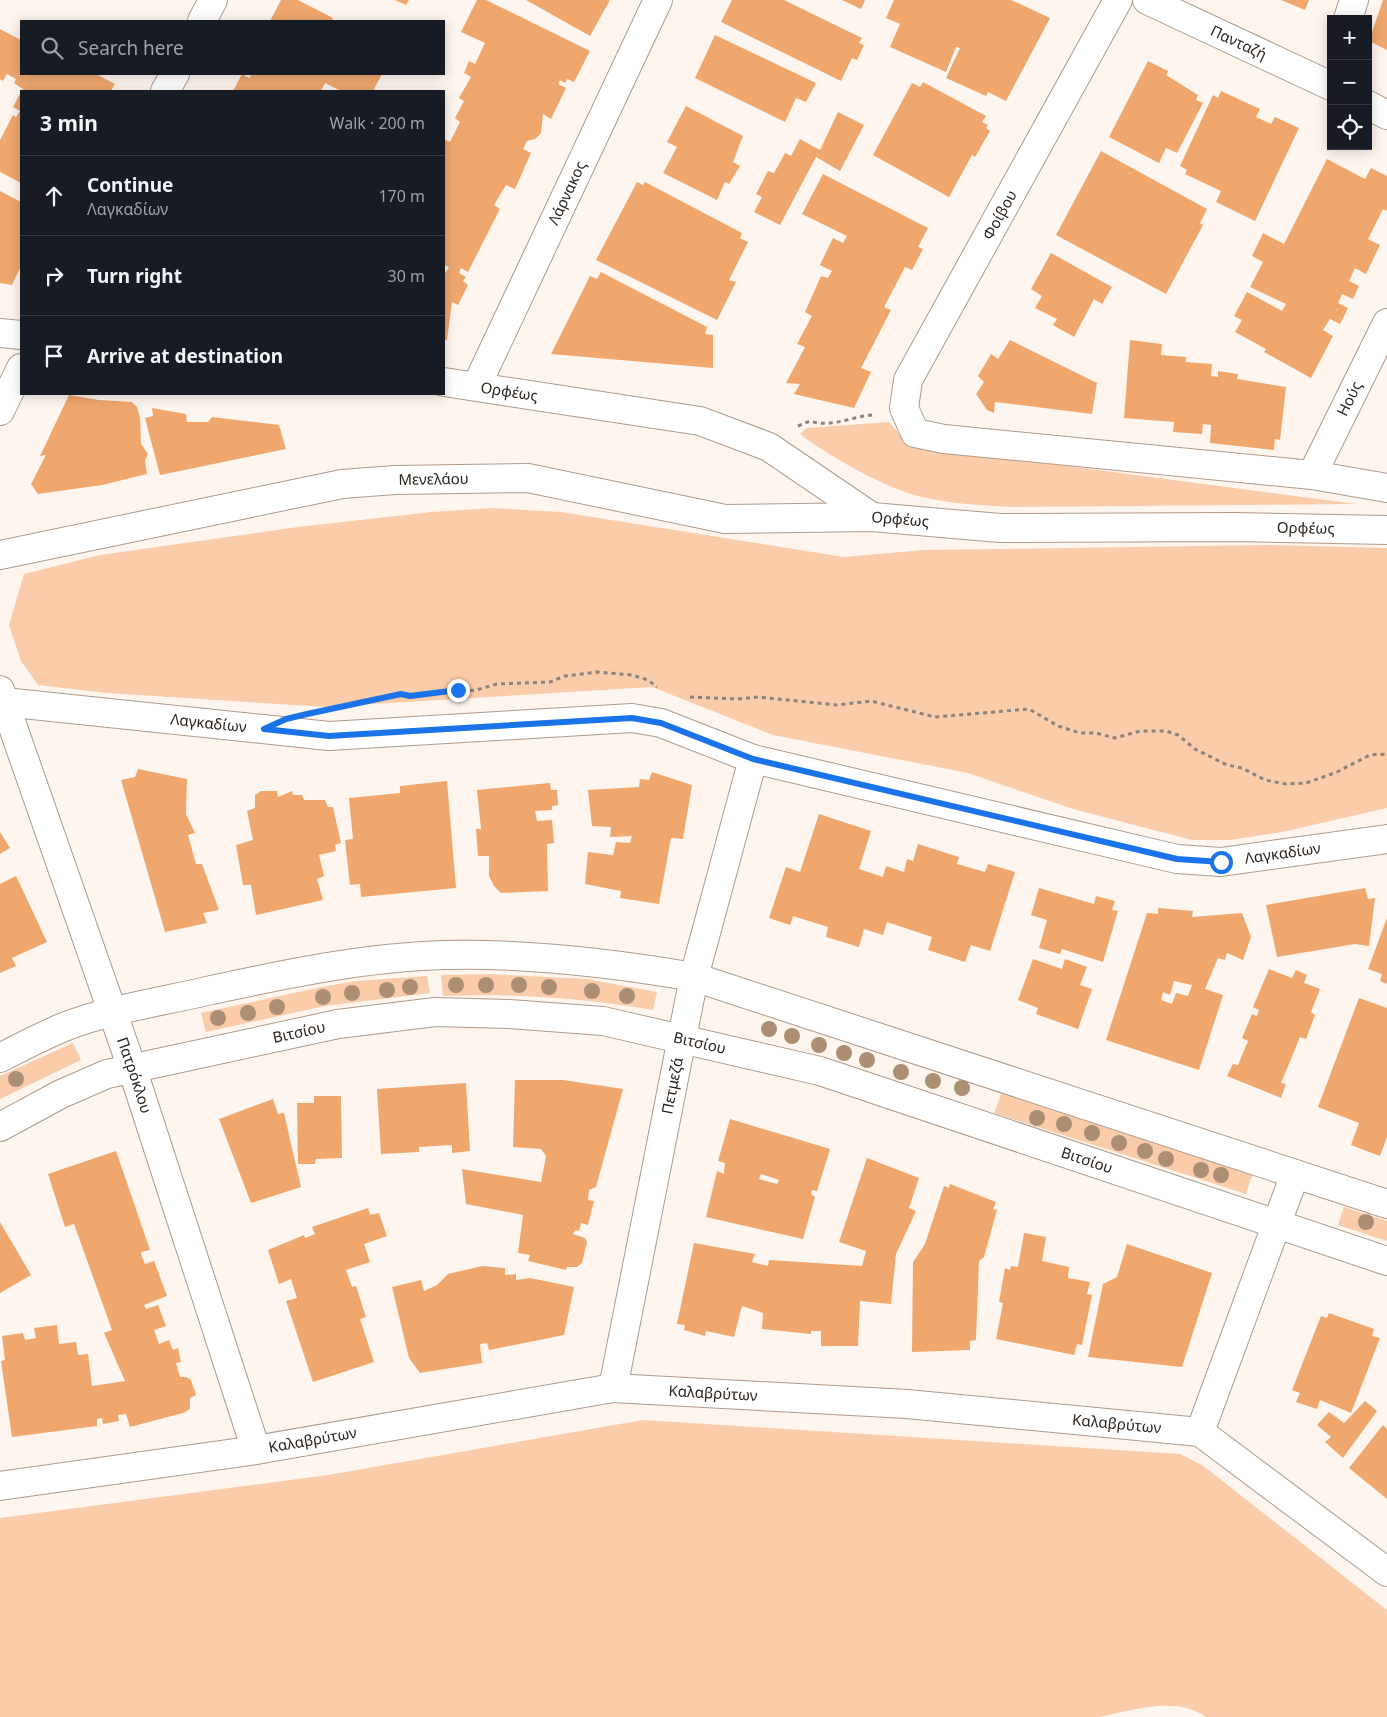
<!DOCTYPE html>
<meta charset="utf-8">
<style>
:root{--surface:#171b24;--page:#242831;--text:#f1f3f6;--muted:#9ea1a6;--line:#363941}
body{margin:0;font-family:"Noto Sans",sans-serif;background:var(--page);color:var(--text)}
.controls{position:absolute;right:15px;top:15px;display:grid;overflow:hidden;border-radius:0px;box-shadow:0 2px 12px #0003}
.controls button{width:45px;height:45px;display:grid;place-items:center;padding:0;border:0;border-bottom:1px solid var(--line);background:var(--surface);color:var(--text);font:25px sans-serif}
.stop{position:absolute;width:15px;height:15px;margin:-11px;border:4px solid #1a73e8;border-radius:50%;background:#fff}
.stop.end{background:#1a73e8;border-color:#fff;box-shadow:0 1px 5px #0008}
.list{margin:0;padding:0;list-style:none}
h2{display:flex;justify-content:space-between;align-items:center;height:65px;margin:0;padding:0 20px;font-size:21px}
h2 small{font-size:16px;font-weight:400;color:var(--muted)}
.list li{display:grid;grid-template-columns:32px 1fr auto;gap:15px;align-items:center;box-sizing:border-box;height:80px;padding:0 20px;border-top:1px solid var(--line)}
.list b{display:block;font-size:19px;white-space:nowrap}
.list p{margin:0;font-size:16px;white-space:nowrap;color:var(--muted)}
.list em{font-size:16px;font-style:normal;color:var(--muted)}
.icon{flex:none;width:28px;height:28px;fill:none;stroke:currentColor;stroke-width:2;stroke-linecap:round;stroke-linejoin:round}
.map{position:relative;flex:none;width:1387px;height:1717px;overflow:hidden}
.search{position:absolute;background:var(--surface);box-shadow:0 2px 12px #0003;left:20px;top:20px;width:425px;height:55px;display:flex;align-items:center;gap:12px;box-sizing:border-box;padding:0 18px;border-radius:0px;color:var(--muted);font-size:19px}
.panel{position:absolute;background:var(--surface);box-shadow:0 2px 12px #0003;left:20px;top:90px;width:425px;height:305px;border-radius:0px}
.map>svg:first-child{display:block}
</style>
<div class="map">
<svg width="1387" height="1717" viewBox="0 0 1387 1717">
<rect width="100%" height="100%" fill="#fef5ef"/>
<g fill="#faccaa">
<path d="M889,422L904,439L931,448L1356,504L1010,507C980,505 951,504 922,497C887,489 828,456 800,434L807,428Z"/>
<polygon points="493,508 561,512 844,557 924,550 1269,545 1387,548 1387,808 1282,832 1230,840 1192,840 1073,809 968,773 773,735 652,687 325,707 106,693 38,685 21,661 9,625 24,574 100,555 298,527 432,512"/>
<path d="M489,974L587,979L657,992L653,1010C583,998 514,993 443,996L441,975Z"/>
<polygon points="427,976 430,993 325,1006 206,1032 201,1013 322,987 356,981"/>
<polygon points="73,1043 81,1060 0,1099 0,1076"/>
<polygon points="1002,1092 1252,1175 1246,1194 994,1113"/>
<polygon points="1344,1207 1387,1221 1387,1241 1338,1225"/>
<path d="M643,1420L1180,1454L1202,1465L1387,1610V1717H1206C1175,1695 1132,1711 1098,1717H0V1518L328,1475Z"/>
</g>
<g fill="#efa76d" fill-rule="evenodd">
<polygon points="281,0 298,0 333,18 332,21 270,21"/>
<polygon points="395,0 409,0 406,5"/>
<polygon points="477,0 486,0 590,51 574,82 567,79 565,83 560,80 558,84 566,88 551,119 543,114 541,133 535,139 527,141 523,149 531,153 515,189 506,185 494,205 500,209 468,272 461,268 459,273 466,277 463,281 468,285 458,305 452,302 447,340 444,340 444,275 449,267 444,265 444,139 450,142 460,122 455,118 464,101 459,98 471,77 464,73 469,61 475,64 485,43 461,32"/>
<polygon points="526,0 610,0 590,36"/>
<polygon points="732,0 784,0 862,38 859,43 864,45 857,60 852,58 841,81 721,22"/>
<polygon points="842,0 865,0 861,9"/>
<polygon points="894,0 1011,0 1050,18 1006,101 988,92 986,96 946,78 960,48 956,47 946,72 890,47 900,24 886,18"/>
<polygon points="1281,0 1309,0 1305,10"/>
<polygon points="1383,0 1387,0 1387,50 1369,41"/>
<polygon points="0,29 21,40 21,74 96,74 115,84 111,91 22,91 23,89 14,83 16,79 7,74 3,81 0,79"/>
<polygon points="715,35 816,83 806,102 796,98 785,122 695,78"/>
<polygon points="1148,61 1168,71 1166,75 1198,95 1196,100 1203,103 1177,153 1166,148 1159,163 1109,137"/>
<polygon points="242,74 249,78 252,74 382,74 373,91 341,91 325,83 321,91 233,91"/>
<polygon points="923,82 986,116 982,122 988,125 986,128 990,131 975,157 972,155 949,197 873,155 912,83 920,87"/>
<polygon points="1221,91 1260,109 1256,117 1271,124 1275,117 1299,128 1255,221 1216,202 1221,191 1185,174 1187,170 1180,166 1213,95 1218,98"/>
<polygon points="21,92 21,183 0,172 0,140 13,115 16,117 20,111 13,107"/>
<polygon points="686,106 743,136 733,162 740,166 729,184 725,182 717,200 663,173 677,147 667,142"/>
<polygon points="838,112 864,125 840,171 816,157 780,225 754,212 762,197 756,194 768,171 774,173 785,153 791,156 800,139 820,150"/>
<polygon points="1101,151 1207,209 1200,223 1203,225 1166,294 1056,235"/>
<polygon points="1327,159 1365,179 1371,168 1387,176 1387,211 1383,209 1368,239 1380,245 1366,274 1355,268 1349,281 1359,286 1353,299 1342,294 1338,303 1348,308 1340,324 1330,319 1323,330 1333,336 1311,378 1264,352 1266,349 1235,332 1242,320 1234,316 1247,292 1282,311 1286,304 1250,287 1263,262 1252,256 1263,233 1284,244"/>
<polygon points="823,174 928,228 918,247 923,249 912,270 905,267 884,307 891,310 861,368 871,372 854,408 794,394 800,384 786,383 805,347 797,344 812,316 805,312 821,276 828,278 832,271 820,265 833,238 843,243 847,236 802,214"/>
<polygon points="637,182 643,185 645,182 742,233 740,238 748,242 729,280 736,282 717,320 596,260"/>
<polygon points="0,191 21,202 21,266 12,285 0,283"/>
<polygon points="1051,253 1112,287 1102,304 1094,299 1074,337 1053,325 1057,319 1035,308 1042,296 1031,289"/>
<polygon points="601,272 707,327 705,334 713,335 713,368 551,354 590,276 597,279"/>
<polygon points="1010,340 1097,383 1092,414 995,402 994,413 987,410 976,394 984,382 978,376 991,354 998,359"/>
<polygon points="1130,340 1162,344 1161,355 1186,357 1186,362 1212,364 1211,376 1218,377 1218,371 1238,374 1237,379 1286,387 1280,440 1275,439 1274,450 1210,443 1211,425 1203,424 1202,434 1173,432 1174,422 1124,418"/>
<polygon points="69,395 99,400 132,402 137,407 140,418 141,444 148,454 145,460 147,474 102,485 38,494 31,484 46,455 40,456"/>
<polygon points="152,408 186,414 187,422 208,422 212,417 279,425 286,449 160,475 145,418 153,416"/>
<polygon points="138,769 187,779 186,814 195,833 188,835 196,864 202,864 219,910 203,913 207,923 165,932 121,780 135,777"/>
<polygon points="652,772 692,785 683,839 671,838 659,904 620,898 621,891 585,884 588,852 613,855 616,842 630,843 632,836 610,837 611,827 592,826 588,790 639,787 640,779 649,780"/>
<polygon points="447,781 456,888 361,897 360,884 350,885 345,840 353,839 349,798 400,793 400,786"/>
<polygon points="550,783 551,790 557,790 558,805 552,806 552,810 535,811 537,821 552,820 554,843 547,844 548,891 501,893 494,886 489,876 489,856 478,856 476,829 481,829 477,790"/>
<polygon points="261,791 277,791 278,797 292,791 293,795 302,795 304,800 325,800 328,807 333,807 341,843 335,845 336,851 319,855 324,876 317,879 323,900 256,915 251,885 243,885 236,845 253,840 247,811 255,808 255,795"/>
<polygon points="819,814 871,831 859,869 883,877 886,866 904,872 907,859 913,861 918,844 959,857 957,864 985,872 988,864 1015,872 990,951 971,945 965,962 928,950 932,937 887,922 883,935 864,929 859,947 826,937 828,927 793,916 790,925 769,918 786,867 800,872"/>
<polygon points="0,832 10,848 0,854"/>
<polygon points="16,876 47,942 12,958 16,966 0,973 0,884"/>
<polygon points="1039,888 1094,904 1096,896 1115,901 1112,910 1118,911 1103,962 1062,949 1060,954 1039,948 1047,920 1031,915"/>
<polygon points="1365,888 1368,899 1375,898 1369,946 1355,944 1277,957 1266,905"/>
<path d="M1158,908L1193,911L1192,917L1242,913L1251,937L1243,960L1227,953L1225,960L1218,958L1205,989L1223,995L1199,1070L1106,1040L1147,913L1158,914ZM1174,981L1192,985L1188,996L1176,993L1172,1004L1161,1000L1163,992L1170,995Z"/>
<polygon points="1387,918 1387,984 1380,981 1382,974 1368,969"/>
<polygon points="1033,959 1062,969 1065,959 1087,967 1080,985 1092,989 1078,1029 1036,1014 1038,1008 1018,1000"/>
<polygon points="1269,969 1292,978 1296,970 1307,975 1304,983 1320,989 1311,1012 1315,1015 1306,1039 1300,1037 1281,1083 1286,1084 1281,1098 1227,1076 1233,1064 1238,1065 1248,1041 1242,1038 1252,1014 1257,1016 1259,1010 1253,1007"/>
<polygon points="1359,998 1387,1008 1387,1137 1380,1156 1351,1145 1359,1123 1318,1107"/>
<polygon points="515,1080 563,1080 623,1089 596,1187 589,1190 588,1200 594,1201 588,1225 581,1223 579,1231 575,1230 573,1234 585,1238 587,1242 582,1263 577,1267 567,1267 566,1270 528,1261 530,1255 518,1253 523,1215 466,1204 462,1169 541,1182 546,1156 541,1149 513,1147"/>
<polygon points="466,1083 470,1151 452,1153 452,1145 419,1147 419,1152 381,1154 377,1089"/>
<polygon points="314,1096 341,1096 342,1158 316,1159 315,1164 298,1164 297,1103 314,1103"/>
<polygon points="273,1099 278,1114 284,1113 301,1187 251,1203 219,1119"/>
<path d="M730,1119L830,1149L817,1191L812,1190L811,1194L815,1197L803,1239L706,1217L717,1171L724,1174L725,1163L718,1161ZM761,1174L779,1180L777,1184L759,1179Z"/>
<polygon points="116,1151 150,1250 141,1252 142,1257 145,1264 154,1261 167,1296 144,1305 146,1309 158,1305 166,1326 154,1330 159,1344 169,1340 173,1350 178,1348 181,1362 176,1363 180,1377 186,1377 191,1380 196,1395 190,1398 190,1409 183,1413 130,1427 126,1414 118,1415 119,1421 103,1424 102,1418 97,1419 97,1426 12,1437 1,1361 5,1360 2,1336 23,1333 25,1340 36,1338 34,1328 57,1325 59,1344 76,1342 78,1355 88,1354 92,1386 125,1381 104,1333 112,1330 74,1224 65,1227 48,1174"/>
<polygon points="867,1158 919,1178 909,1208 916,1211 896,1254 891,1304 860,1301 858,1346 821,1346 821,1331 811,1331 811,1334 762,1329 763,1313 742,1306 734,1337 706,1331 705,1336 684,1330 685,1325 677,1324 694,1243 755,1254 752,1262 768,1266 769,1260 862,1266 866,1251 839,1242"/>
<polygon points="950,1184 996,1202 993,1209 997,1210 984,1257 979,1261 976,1340 970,1341 970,1350 912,1352 913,1262 925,1244 944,1186 949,1188"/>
<polygon points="368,1208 370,1215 379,1213 387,1236 364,1244 370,1262 346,1270 352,1287 356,1286 366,1317 360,1319 374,1362 313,1382 286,1301 297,1298 291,1279 279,1284 268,1250 304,1235 305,1238 315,1234 312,1227"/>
<polygon points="0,1222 31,1275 0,1293"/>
<polygon points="1024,1233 1046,1237 1042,1261 1069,1267 1068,1278 1090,1282 1087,1294 1092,1295 1082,1345 1077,1344 1074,1355 996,1339 1003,1303 999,1302 1005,1268 1010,1270 1011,1266 1018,1267"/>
<polygon points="1127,1244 1212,1273 1182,1367 1088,1357 1103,1284 1117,1277"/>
<polygon points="482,1266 505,1268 505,1275 516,1274 516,1280 530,1278 574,1287 564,1335 489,1350 487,1343 480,1344 482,1363 420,1373 409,1358 392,1287 421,1280 424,1291 437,1285 448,1274"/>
<polygon points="1329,1313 1374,1329 1372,1336 1380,1338 1351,1413 1320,1400 1317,1409 1296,1402 1300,1393 1292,1390 1321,1316 1327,1318"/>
<polygon points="1365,1401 1377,1411 1343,1458 1325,1442 1331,1437 1317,1425 1329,1412 1344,1423"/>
<polygon points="1383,1425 1387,1429 1387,1499 1349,1468"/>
</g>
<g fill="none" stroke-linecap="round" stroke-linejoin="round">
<defs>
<g id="minor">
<polyline points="1118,0 908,380 904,408 915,433 944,439 1312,475 1387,488"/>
<path id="s1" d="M1147,0L1331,86"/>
<polyline points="1348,19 1354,0"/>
<polyline points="202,21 213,0"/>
<polyline points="165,91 175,74"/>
<polyline points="1368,105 1387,115"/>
<polyline points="0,333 21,335"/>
<path id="s2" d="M444,382L700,421L769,447L872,517"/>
<path id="s3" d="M477,385L658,0"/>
<polyline points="0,411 21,368"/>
<path id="s4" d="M1312,475L1387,323"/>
<path id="s5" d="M0,555L342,484L395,480L528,478L725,519L872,517L1000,528L1234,527L1387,530"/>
<path id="s6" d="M0,690L132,1068L256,1450"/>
<path id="s7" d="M0,704L4,702L329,736L632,718L661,723L753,759L1177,859L1221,862L1387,839"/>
<path d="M0,1058C21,1047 42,1036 64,1027C110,1009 160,1002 207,991C285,974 366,957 446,955C530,953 612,963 694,977L1387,1204"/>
<path id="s8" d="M0,1127L61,1094L107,1074L338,1024L435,1012L509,1014L603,1021L820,1071L1387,1261"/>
<path id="s9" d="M613,1388L694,977L753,759"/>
<polyline points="1200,1432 1295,1174"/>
<path id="s10" d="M0,1486L256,1450L613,1388L907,1404L1200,1432L1387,1572"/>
</g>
</defs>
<use href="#minor" stroke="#ae9a8b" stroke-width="30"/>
<g stroke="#8a827c" stroke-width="3" stroke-dasharray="4 4" stroke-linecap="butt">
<path d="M798,426L810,421C831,428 850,417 872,415"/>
<polyline points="422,694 476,690 497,684 550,682 565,676 597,672 632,675 648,680 657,687"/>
<polyline points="690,697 737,699 758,697 837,705 871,701 935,717 1029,709 1058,726 1080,733 1096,733 1115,738 1140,731 1166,731 1178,735 1195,749 1227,765 1242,768 1265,780 1286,784 1306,783 1337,772 1370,755 1387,754"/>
</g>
<use href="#minor" stroke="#fff" stroke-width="28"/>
</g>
<g fill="#ac8e73">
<circle cx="456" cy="985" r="8"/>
<circle cx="486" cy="985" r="8"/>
<circle cx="519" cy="985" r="8"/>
<circle cx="410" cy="987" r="8"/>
<circle cx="549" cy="987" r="8"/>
<circle cx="387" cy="990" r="8"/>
<circle cx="592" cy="991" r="8"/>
<circle cx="352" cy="993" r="8"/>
<circle cx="627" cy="996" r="8"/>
<circle cx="323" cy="997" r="8"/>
<circle cx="277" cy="1007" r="8"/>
<circle cx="248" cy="1013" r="8"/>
<circle cx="218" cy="1018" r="8"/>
<circle cx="769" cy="1029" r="8"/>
<circle cx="792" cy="1036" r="8"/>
<circle cx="819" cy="1045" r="8"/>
<circle cx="844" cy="1053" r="8"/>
<circle cx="867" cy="1060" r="8"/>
<circle cx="901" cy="1072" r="8"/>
<circle cx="16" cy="1079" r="8"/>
<circle cx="933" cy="1081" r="8"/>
<circle cx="962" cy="1088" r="8"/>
<circle cx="1037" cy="1118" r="8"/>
<circle cx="1064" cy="1124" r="8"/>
<circle cx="1092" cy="1133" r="8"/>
<circle cx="1119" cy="1143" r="8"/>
<circle cx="1145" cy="1151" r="8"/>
<circle cx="1166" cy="1159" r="8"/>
<circle cx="1201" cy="1170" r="8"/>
<circle cx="1221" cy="1175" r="8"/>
<circle cx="1366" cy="1222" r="8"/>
</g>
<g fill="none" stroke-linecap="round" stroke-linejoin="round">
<polyline stroke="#1a73e8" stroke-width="6" points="458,690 410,696 401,694 307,714 286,719 264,729 329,736 632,718 661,723 753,759 1177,859 1221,862"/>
</g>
<g text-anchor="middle" stroke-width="4" stroke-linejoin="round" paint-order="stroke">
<g font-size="15" fill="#2b231d" stroke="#fff">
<text dy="5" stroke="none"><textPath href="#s1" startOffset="101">Πανταζή</textPath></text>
<text dy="5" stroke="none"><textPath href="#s3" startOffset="212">Λάρνακος</textPath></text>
<text transform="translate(1000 215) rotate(-61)" y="5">Φοίβου</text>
<text dy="5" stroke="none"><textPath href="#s2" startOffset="66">Ορφέως</textPath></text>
<text dy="5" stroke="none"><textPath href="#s4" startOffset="85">Ηούς</textPath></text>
<text dy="5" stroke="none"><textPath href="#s5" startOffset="441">Μενελάου</textPath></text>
<text dy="5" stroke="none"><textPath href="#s5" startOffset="912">Ορφέως</textPath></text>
<text dy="5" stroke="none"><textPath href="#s5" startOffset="1318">Ορφέως</textPath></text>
<text dy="5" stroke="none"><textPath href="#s7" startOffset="210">Λαγκαδίων</textPath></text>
<text dy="5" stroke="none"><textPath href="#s7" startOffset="1305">Λαγκαδίων</textPath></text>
<text dy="5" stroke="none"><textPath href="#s8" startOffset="316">Βιτσίου</textPath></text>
<text dy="5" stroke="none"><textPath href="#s8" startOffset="721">Βιτσίου</textPath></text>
<text dy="5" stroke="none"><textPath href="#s6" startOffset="408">Πατρόκλου</textPath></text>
<text dy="5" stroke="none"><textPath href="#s9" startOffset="308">Πετμεζά</textPath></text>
<text dy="5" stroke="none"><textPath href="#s8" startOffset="1126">Βιτσίου</textPath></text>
<text dy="5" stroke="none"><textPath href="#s10" startOffset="721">Καλαβρύτων</textPath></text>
<text dy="5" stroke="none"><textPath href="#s10" startOffset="1126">Καλαβρύτων</textPath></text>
<text dy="5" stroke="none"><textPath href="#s10" startOffset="316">Καλαβρύτων</textPath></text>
</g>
</g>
</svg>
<div class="controls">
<button>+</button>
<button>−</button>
<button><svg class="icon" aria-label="locate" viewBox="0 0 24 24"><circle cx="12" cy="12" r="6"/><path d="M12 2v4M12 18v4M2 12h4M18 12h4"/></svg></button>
</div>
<div class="stop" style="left:1221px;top:862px"></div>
<div class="stop end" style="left:458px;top:690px"></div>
<div class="search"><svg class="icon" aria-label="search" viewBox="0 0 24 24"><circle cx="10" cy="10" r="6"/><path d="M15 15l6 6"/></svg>Search here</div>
<section class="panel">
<h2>3 min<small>Walk · 200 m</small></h2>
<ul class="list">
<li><svg class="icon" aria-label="ahead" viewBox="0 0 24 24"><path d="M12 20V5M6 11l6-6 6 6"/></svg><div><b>Continue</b><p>Λαγκαδίων</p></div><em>170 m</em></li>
<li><svg class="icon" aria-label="right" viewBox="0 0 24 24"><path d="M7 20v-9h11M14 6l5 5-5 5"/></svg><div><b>Turn right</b></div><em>30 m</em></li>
<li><svg class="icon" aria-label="arrive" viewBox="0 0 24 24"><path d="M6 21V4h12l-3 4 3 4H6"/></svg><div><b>Arrive at destination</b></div></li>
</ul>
</section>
</div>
